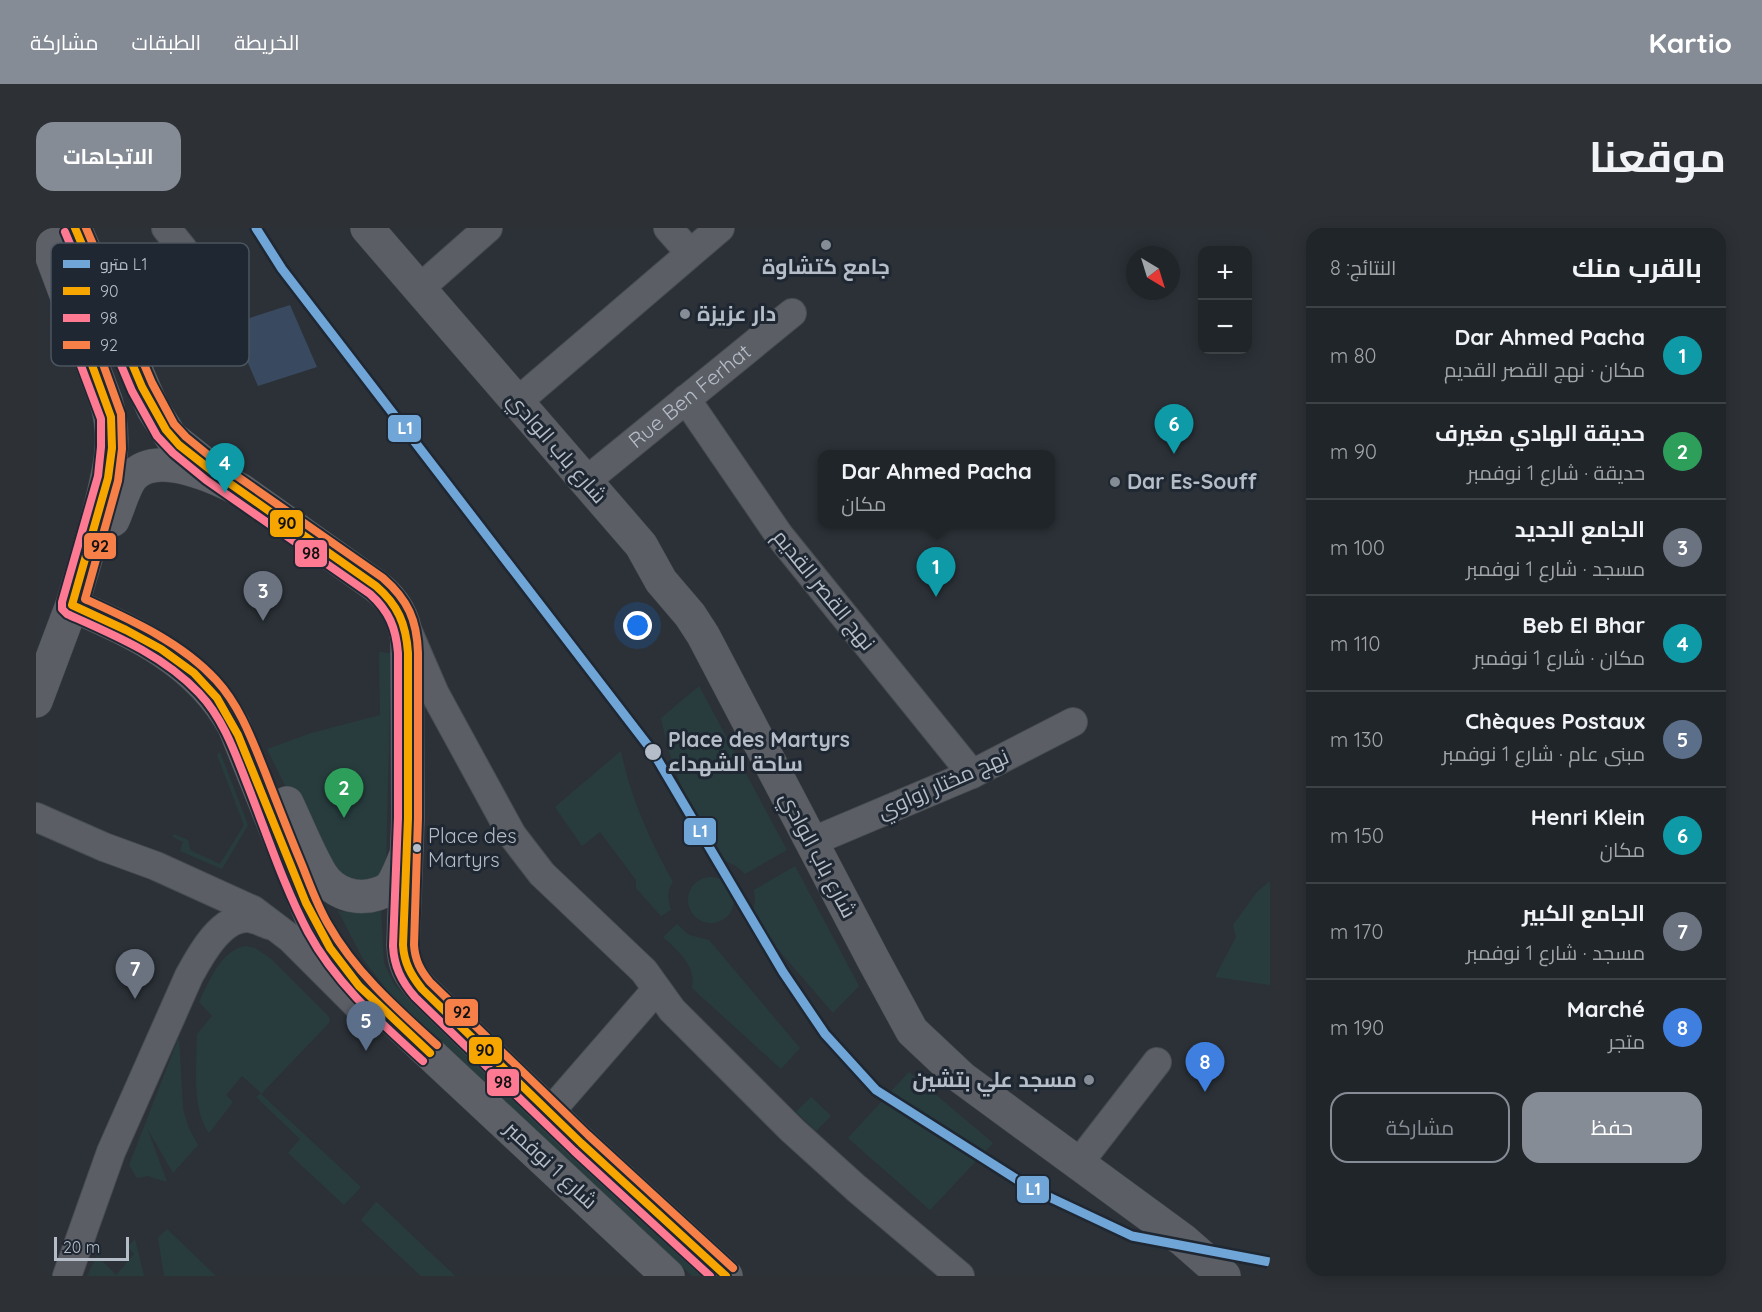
<!DOCTYPE html>
<html lang="ar">
<meta charset="utf-8">
<style>
:root{--surface:#202529;--page:#2d3135;--text:#f1f3f6;--muted:#a2a5a8;--line:#3d4246;--accent:#858c95}
body{margin:0;font-family:Quicksand,Cairo,sans-serif;background:var(--page);color:var(--text);direction:rtl}
.controls{position:absolute;right:18px;top:18px;display:grid;overflow:hidden;border-radius:12px;box-shadow:0 3px 15px #0003}
.controls button{width:54px;height:54px;display:grid;place-items:center;padding:0;border:0;border-bottom:2px solid var(--line);background:var(--surface);color:var(--text);font:30px sans-serif}
.compass{position:absolute;left:1090px;top:18px;width:54px;height:54px;border-radius:50%;background:var(--surface);box-shadow:0 3px 15px #0003;rotate:142deg}
.scale{position:absolute;left:18px;bottom:15px;width:75px;box-sizing:border-box;padding-left:6px;border:3px solid #b5bdc8;border-top:0;font-size:16px;line-height:21px;white-space:nowrap;color:#b5bdc8;-webkit-text-stroke:4px #1e2732;paint-order:stroke}
.you{position:absolute;left:602px;top:398px;width:21px;height:21px;margin:-15px;border:4px solid #fff;border-radius:50%;background:#1a73e8;box-shadow:0 0 0 9px #1a73e833}
.badge{display:grid;place-items:center;width:39px;height:39px;border-radius:50%;background:var(--accent);color:#fff;font-size:20px;font-weight:700}
.pin{position:absolute;translate:-50% -50px;filter:drop-shadow(0 2px 3px #0008)}
.pin::after{content:'';position:absolute;top:32px;width:21px;height:18px;background:inherit;clip-path:polygon(0 0,100% 0,50% 100%)}
.popup{position:absolute;left:782px;top:222px;width:237px;height:78px;box-sizing:border-box;display:grid;place-content:center;border-radius:12px;background:var(--surface);filter:drop-shadow(0 2px 4px #0005);font-size:20px;white-space:nowrap;color:var(--muted)}
.popup b{font-size:22px;color:var(--text)}
.popup::after{content:'';position:absolute;left:50%;top:100%;margin-left:-12px;border:12px solid transparent;border-top-color:var(--surface)}
.list{margin:0;padding:0;list-style:none}
h2{display:flex;justify-content:space-between;align-items:center;height:78px;margin:0;padding:0 24px;font-size:26px}
h2 small{font-size:20px;font-weight:400;color:var(--muted)}
.list li{display:grid;grid-template-columns:39px 1fr auto;gap:18px;align-items:center;box-sizing:border-box;height:96px;padding:0 24px;border-top:2px solid var(--line)}
.list b{display:block;font-size:22px;white-space:nowrap}
.list p{margin:0;font-size:20px;white-space:nowrap;color:var(--muted)}
.list em{font-size:20px;font-style:normal;color:var(--muted)}
.actions{display:flex;gap:12px;padding:18px 24px}
.actions a{flex:1;padding:14px 0;border:2px solid var(--accent);border-radius:18px;text-align:center;font-size:21px;color:var(--accent)}
.actions .main{background:var(--accent);color:#fff}
.map{position:relative;flex:none;width:1234px;height:1048px;overflow:hidden;direction:ltr;border-radius:18px}
header{display:flex;align-items:center;gap:36px;box-sizing:border-box;height:84px;padding:0 30px;background:var(--accent);color:#fff}
header strong{font-size:28px}
nav{display:flex;gap:33px;margin-inline-start:auto;font-size:21px}
.intro{display:flex;align-items:center;justify-content:space-between;box-sizing:border-box;height:144px;padding:0 36px}
h1{margin:0;font-size:42px}
.button{padding:15px 27px;border-radius:18px;background:var(--accent);color:#fff;font-size:21px;font-weight:700}
main{display:flex;gap:36px;padding:0 36px}
aside{flex:1;background:var(--surface);border-radius:18px;box-shadow:0 3px 15px #0003}
.map>svg:first-child{display:block}
</style>
<header>
<strong>Kartio</strong>
<nav><a>الخريطة</a><a>الطبقات</a><a>مشاركة</a></nav>
</header>
<div class="intro"><h1>موقعنا</h1><a class="button">الاتجاهات</a></div>
<main>
<aside>
<h2>بالقرب منك<small>النتائج: 8</small></h2>
<ul class="list">
<li><span class="badge" style="background:#0f9aa8">1</span><div><b>Dar Ahmed Pacha</b><p>مكان · نهج القصر القديم</p></div><em>80 m</em></li>
<li><span class="badge" style="background:#2e9e5b">2</span><div><b>حديقة الهادي مغيرف</b><p>حديقة · شارع 1 نوفمبر</p></div><em>90 m</em></li>
<li><span class="badge" style="background:#6b7280">3</span><div><b>الجامع الجديد</b><p>مسجد · شارع 1 نوفمبر</p></div><em>100 m</em></li>
<li><span class="badge" style="background:#0f9aa8">4</span><div><b>Beb El Bhar</b><p>مكان · شارع 1 نوفمبر</p></div><em>110 m</em></li>
<li><span class="badge" style="background:#5c6f8a">5</span><div><b>Chèques Postaux</b><p>مبنى عام · شارع 1 نوفمبر</p></div><em>130 m</em></li>
<li><span class="badge" style="background:#0f9aa8">6</span><div><b>Henri Klein</b><p>مكان</p></div><em>150 m</em></li>
<li><span class="badge" style="background:#6b7280">7</span><div><b>الجامع الكبير</b><p>مسجد · شارع 1 نوفمبر</p></div><em>170 m</em></li>
<li><span class="badge" style="background:#3f7fe0">8</span><div><b>Marché</b><p>متجر</p></div><em>190 m</em></li>
</ul>
<div class="actions"><a class="main">حفظ</a><a>مشاركة</a></div>
</aside>
<div class="map">
<svg width="1234" height="1048" viewBox="0 0 1234 1048">
<rect width="100%" height="100%" fill="#2b3137"/>
<g fill="#283c3e">
<polygon points="343,424 355,425 350,639 350,641 332,659 292,645 231,521 275,505 344,487"/>
<path d="M663,458L751,622L709,646C700,636 689,632 677,630L643,552L632,521L625,490Z"/>
<path d="M585,523C594,569 614,613 637,654C630,662 632,672 635,682L625,688L600,660V652L564,604L546,618L519,579Z"/>
<polygon points="184,524 212,597 186,641 144,623 147,614 137,609 138,606 152,612 154,622 184,636 208,597 181,527"/>
<polygon points="759,638 823,758 797,785 715,690 719,674 718,662"/>
<circle cx="675" cy="672" r="23"/>
<polygon points="1234,653 1234,757 1179,749 1200,709 1197,697 1221,664"/>
<polygon points="345,680 348,735 358,756 368,767 667,1048 656,1048 351,762 327,731 302,683 324,685"/>
<path d="M641,696L653,707L673,712L764,820L745,841L656,760C661,738 641,722 627,709Z"/>
<path d="M209,718L219,720L234,730L293,789L294,793L291,797L225,866L325,959L308,977L252,925L264,911L220,869L225,865L206,848L190,867L197,874L173,905C155,881 161,835 161,806L176,788L163,774C173,754 184,723 209,718Z"/>
<polygon points="143,809 147,881 153,901 162,917 137,945 111,900 131,954 112,948 101,950 93,937"/>
<polygon points="873,844 957,915 894,982 812,910"/>
<polygon points="775,869 795,888 780,903 760,884"/>
<polygon points="340,974 343,976 419,1048 385,1048 325,992"/>
<polygon points="131,1001 180,1048 128,1048 122,1010"/>
<polygon points="99,1011 108,1048 51,1048 61,1028 80,1047 98,1026 92,1019"/>
</g>
<polygon fill="#394a60" points="254,77 281,139 222,158 195,96"/>
<g fill="none" stroke-linecap="round" stroke-linejoin="round">
<defs>
<g id="minor">
<polyline points="130,0 147,21"/>
<polyline points="632,0 654,25"/>
<polyline points="383,61 452,0"/>
<polyline points="650,171 743,307 936,546"/>
<polyline points="481,174 684,0"/>
<path id="s1" d="M550,253L756,85"/>
<polyline points="373,406 399,466 476,607 506,646 608,743 636,782 756,902 820,960 924,1048"/>
<polyline points="0,589 68,619 120,638 217,682 254,710 320,776 333,784"/>
<polyline points="775,614 936,546 1037,494"/>
<polyline points="513,885 620,762"/>
<polyline points="1042,936 1121,834"/>
<path d="M31,1048L75,924L153,748C164,728 184,690 211,690C218,690 226,694 233,697"/>
</g>
<g id="tertiary">
<polyline points="331,0 605,317 625,353 654,387 667,407 838,733 876,803 926,850 1147,1012 1188,1048"/>
<polyline points="0,473 36,377"/>
</g>
<g id="primary">
<path d="M5,0L70,173C83,215 71,250 61,292C53,320 45,348 36,377C101,406 162,433 198,498L276,691L297,727L326,762L345,780L632,1048"/>
<polyline points="39,0 117,181 135,209 179,244"/>
<path d="M77,292C83,279 88,259 96,249C120,221 179,249 205,262L340,358C359,373 368,389 371,412L372,590L367,717C368,737 373,746 386,761L545,915L690,1048"/>
<path d="M251,575C262,598 272,624 285,646C297,665 320,673 341,666C347,664 353,661 356,657C362,648 366,636 370,627"/>
</g>
</defs>
<use href="#minor" stroke="#484d52" stroke-width="30"/>
<use href="#tertiary" stroke="#484d52" stroke-width="34"/>
<use href="#primary" stroke="#484d54" stroke-width="34"/>
<use href="#minor" stroke="#5b5f65" stroke-width="28"/>
<use href="#tertiary" stroke="#5b5f65" stroke-width="33"/>
<use href="#primary" stroke="#5d6167" stroke-width="33"/>
<defs>
<g id="bus-1">
<path d="M39,0L106,159L130,202L143,217L176,243L340,358C362,377 370,396 372,425V590L367,717C368,735 375,747 386,761L545,915L690,1048"/>
<polyline points="48,115 75,189 76,220 72,250 36,377 90,402 125,421 158,445 181,470 202,507 270,675 294,720 323,758 394,825"/>
</g>
<g id="bus-2">
<path d="M29,4L96,163L121,208L137,225L170,252L334,366C353,383 360,400 362,425V590L357,718C358,738 365,753 379,769L538,923L674,1048"/>
<path d="M38,119L65,191V219L62,248L26,374V381L31,386C78,407 127,427 163,465C186,489 198,522 210,553C230,603 247,657 272,704C300,756 344,794 387,833"/>
</g>
<g id="bus-3">
<path d="M50,0L116,155L138,196L150,209L182,235L347,350C372,372 381,392 382,425V590L378,717C379,732 384,742 394,754L552,907L697,1040"/>
<path d="M58,111L85,186L86,221L82,253L49,371C95,392 145,414 180,452C204,478 216,512 229,544C241,575 253,606 266,637C274,657 281,677 292,696C319,744 360,780 401,817"/>
</g>
</defs>
<use href="#bus-1" stroke="#1e2732" stroke-width="12"/>
<use href="#bus-2" stroke="#1e2732" stroke-width="12"/>
<use href="#bus-3" stroke="#1e2732" stroke-width="12"/>
<use href="#bus-1" stroke="#f7a600" stroke-width="8"/>
<use href="#bus-2" stroke="#fe7a93" stroke-width="8"/>
<use href="#bus-3" stroke="#f78048" stroke-width="8"/>
<defs>
<polyline id="metro-1" points="220,0 246,41 617,524 747,744 789,806 840,862 996,961 1096,1008 1234,1034"/>
</defs>
<use href="#metro-1" stroke="#1e2732" stroke-width="14"/>
<use href="#metro-1" stroke="#70a5d8" stroke-width="9"/>
</g>
<g fill="#858c95" stroke="#1e2732" stroke-width="2">
<circle cx="790" cy="17" r="6"/>
<circle cx="649" cy="86" r="6"/>
<circle cx="1079" cy="254" r="6"/>
<circle cx="1053" cy="852" r="6"/>
</g>
<g fill="#b5bdc8" stroke="#1e2732" stroke-width="2">
<circle cx="617" cy="524" r="9"/>
<circle cx="381" cy="620" r="5"/>
</g>
<g text-anchor="middle" stroke-width="6" stroke-linejoin="round" paint-order="stroke">
<g font-size="20" fill="#b5bdc8" stroke="#1e2732" text-anchor="start">
<text x="392" y="615">Place des<tspan x="392" dy="24">Martyrs</tspan></text>
</g>
<g font-size="21" font-weight="bold" fill="#b5bdc8" stroke="#1e2732" text-anchor="start">
<text x="790" y="46" text-anchor="middle">جامع كتشاوة</text>
<text x="661" y="93">دار عزيزة</text>
<text x="1091" y="261">Dar Es-Souff</text>
<text x="1041" y="859" text-anchor="end">مسجد علي بتشين</text>
</g>
<g font-size="21" fill="#b5bdc8" stroke="#1e2732">
<text dy="7" stroke="none"><textPath href="#s1" startOffset="134">Rue Ben Ferhat</textPath></text>
<text transform="translate(521 220) rotate(49)" y="7">شارع باب الوادي</text>
<text transform="translate(788 362) rotate(51)" y="7">نهج القصر القديم</text>
<text transform="translate(907 556) rotate(-24)" y="7">نهج مختار زواوي</text>
<text transform="translate(782 627) rotate(62)" y="7">شارع باب الوادي</text>
<text transform="translate(515 937) rotate(43)" y="7">شارع 1 نوفمبر</text>
</g>
<g font-size="21" font-weight="bold" fill="#b5bdc8" stroke="#1e2732" text-anchor="start">
<text x="632" y="519">Place des Martyrs<tspan x="632" dy="24">ساحة الشهداء</tspan></text>
</g>
</g>
<rect x="15" y="15" width="198" height="123" rx="9" fill="#1e2732" stroke="#4b545f" stroke-width="1.5"/>
<rect x="27" y="32" width="27" height="8" fill="#70a5d8"/>
<rect x="27" y="59" width="27" height="8" fill="#f7a600"/>
<rect x="27" y="86" width="27" height="8" fill="#fe7a93"/>
<rect x="27" y="113" width="27" height="8" fill="#f78048"/>
<g font-size="16" fill="#b5bdc8">
<text x="64" y="42">مترو L1</text>
<text x="64" y="69">90</text>
<text x="64" y="96">98</text>
<text x="64" y="123">92</text>
</g>
<g stroke="#1e2732" stroke-width="2">
<rect x="351" y="186" width="35" height="29" rx="6" fill="#70a5d8"/>
<rect x="233" y="281" width="35" height="29" rx="6" fill="#f7a600"/>
<rect x="47" y="304" width="34" height="28" rx="6" fill="#f78048"/>
<rect x="258" y="311" width="34" height="29" rx="6" fill="#fe7a93"/>
<rect x="647" y="589" width="34" height="29" rx="6" fill="#70a5d8"/>
<rect x="408" y="770" width="35" height="29" rx="6" fill="#f78048"/>
<rect x="432" y="808" width="35" height="29" rx="6" fill="#f7a600"/>
<rect x="450" y="840" width="34" height="29" rx="6" fill="#fe7a93"/>
<rect x="980" y="947" width="34" height="29" rx="6" fill="#70a5d8"/>
</g>
<g font-size="16" text-anchor="middle" font-weight="bold" fill="#fff">
<text x="369" y="206">L1</text>
<text x="664" y="609">L1</text>
<text x="997" y="967">L1</text>
</g>
<g font-size="16" text-anchor="middle" font-weight="bold" fill="#111">
<text x="251" y="301">90</text>
<text x="64" y="324">92</text>
<text x="275" y="331">98</text>
<text x="426" y="790">92</text>
<text x="449" y="828">90</text>
<text x="467" y="860">98</text>
</g>
</svg>
<div class="controls">
<button>+</button>
<button>−</button>
</div>
<svg class="compass" viewBox="-18 -18 36 36"><path d="M0-13l5 13h-10z" fill="#e53935"/><path d="M0 13l5-13h-10z" fill="#a2a5a8"/></svg>
<div class="scale">20 m</div>
<div class="you"></div>
<div class="pin badge" style="left:900px;top:369px;background:#0f9aa8">1</div>
<div class="popup"><b>Dar Ahmed Pacha</b>مكان</div>
<div class="pin badge" style="left:308px;top:590px;background:#2e9e5b">2</div>
<div class="pin badge" style="left:227px;top:393px;background:#6b7280">3</div>
<div class="pin badge" style="left:189px;top:265px;background:#0f9aa8">4</div>
<div class="pin badge" style="left:330px;top:823px;background:#5c6f8a">5</div>
<div class="pin badge" style="left:1138px;top:226px;background:#0f9aa8">6</div>
<div class="pin badge" style="left:99px;top:771px;background:#6b7280">7</div>
<div class="pin badge" style="left:1169px;top:864px;background:#3f7fe0">8</div>
</div>
</main>
